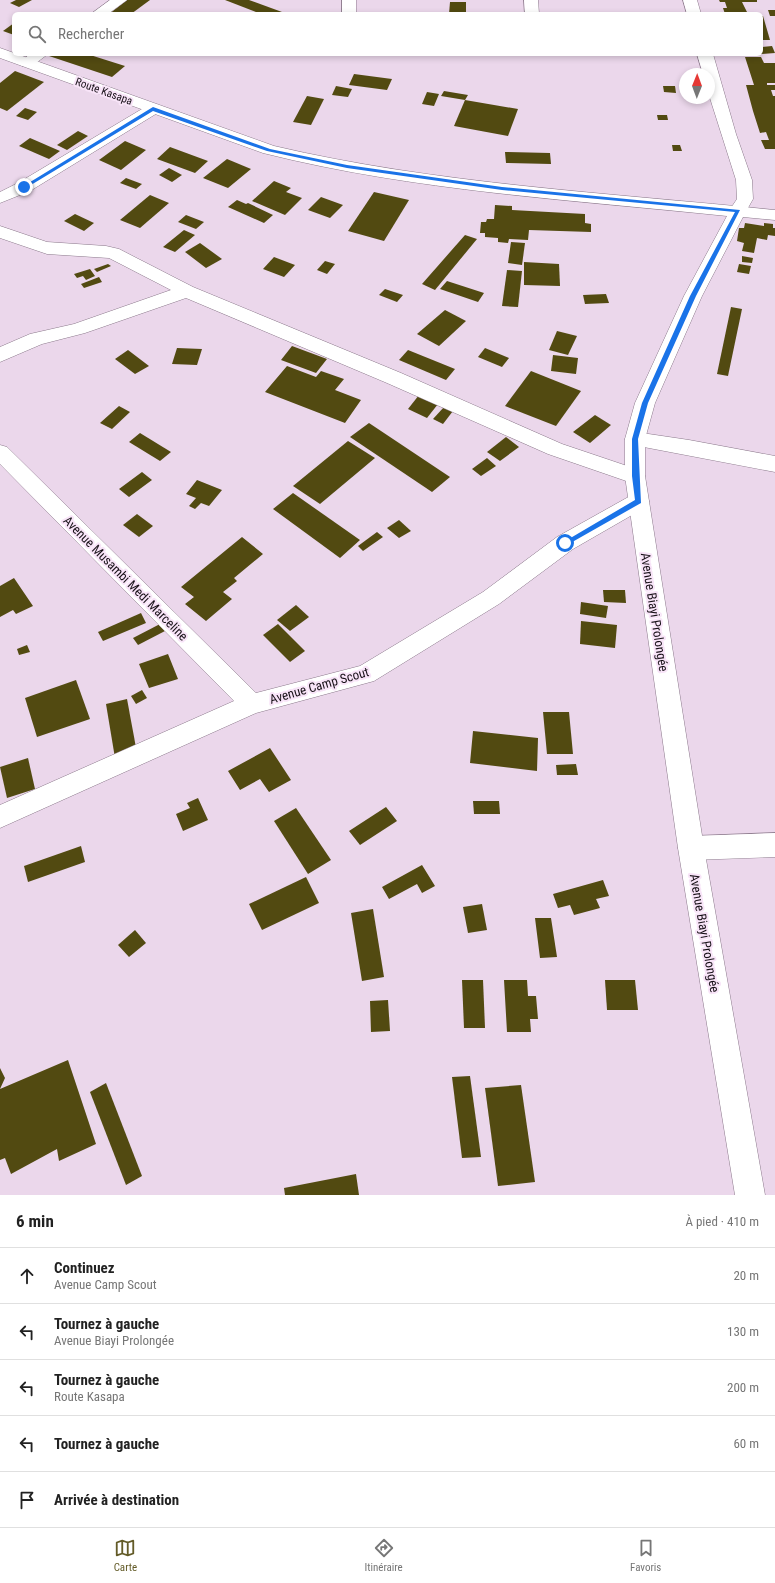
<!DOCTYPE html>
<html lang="fr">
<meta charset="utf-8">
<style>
:root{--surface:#fff;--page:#f2f2f2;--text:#222;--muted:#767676;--line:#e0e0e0;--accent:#635b28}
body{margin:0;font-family:"Roboto Condensed",sans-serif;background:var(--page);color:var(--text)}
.compass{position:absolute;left:679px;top:68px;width:36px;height:36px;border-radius:50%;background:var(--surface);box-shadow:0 2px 6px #0003;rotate:1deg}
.stop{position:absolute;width:12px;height:12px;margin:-9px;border:3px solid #1a73e8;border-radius:50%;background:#fff}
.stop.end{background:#1a73e8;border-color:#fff;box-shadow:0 1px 4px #0008}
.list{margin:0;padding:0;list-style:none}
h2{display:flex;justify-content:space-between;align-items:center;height:52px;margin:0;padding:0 16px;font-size:17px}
h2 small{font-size:13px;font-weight:400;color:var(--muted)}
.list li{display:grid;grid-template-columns:26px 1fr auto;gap:12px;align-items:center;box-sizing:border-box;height:56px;padding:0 16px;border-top:1px solid var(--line)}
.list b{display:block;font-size:15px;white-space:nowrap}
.list p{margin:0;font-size:13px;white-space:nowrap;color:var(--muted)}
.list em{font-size:13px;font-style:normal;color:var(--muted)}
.icon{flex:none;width:22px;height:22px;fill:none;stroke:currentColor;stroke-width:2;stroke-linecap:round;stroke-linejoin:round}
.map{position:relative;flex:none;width:775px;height:1195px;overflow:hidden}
.search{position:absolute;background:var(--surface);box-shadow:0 2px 6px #0003;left:12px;right:12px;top:12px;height:44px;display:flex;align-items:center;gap:10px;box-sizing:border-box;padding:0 14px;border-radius:6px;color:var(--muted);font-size:15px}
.sheet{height:332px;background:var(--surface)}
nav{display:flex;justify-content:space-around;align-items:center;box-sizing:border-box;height:56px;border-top:1px solid var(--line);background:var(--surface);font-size:11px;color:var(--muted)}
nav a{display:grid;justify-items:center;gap:2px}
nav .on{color:var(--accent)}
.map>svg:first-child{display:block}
</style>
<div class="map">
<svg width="775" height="1195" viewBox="0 0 775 1195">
<rect width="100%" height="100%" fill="#ebd7eb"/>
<g fill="#524a11">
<polygon points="16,0 32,0 19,7 10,3"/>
<polygon points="127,0 150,0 131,14 109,14"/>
<polygon points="225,0 249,0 282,12 279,14 261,14"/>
<polygon points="719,0 757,0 757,2 742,2 748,14 725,14 723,8 727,8 725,2 720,2"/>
<polygon points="450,2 466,2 466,14 449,14"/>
<polygon points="768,10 775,10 775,16 770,16"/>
<polygon points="761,16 763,16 770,40 761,40"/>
<polygon points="14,23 14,35 3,31"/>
<polygon points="772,46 775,53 761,54 761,47"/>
<polygon points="51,54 87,54 125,66 112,77 49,56"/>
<polygon points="745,57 761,57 764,63 775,63 775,83 767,83 767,85 775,85 775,90 771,90 773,96 775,96 775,149 765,149 761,140 769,140 766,132 760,133 753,111 746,85 754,85"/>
<polygon points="15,71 44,82 7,111 0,108 0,83"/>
<polygon points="354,74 392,79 387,90 349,85"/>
<polygon points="336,86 352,89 348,97 332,95"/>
<polygon points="663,86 675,86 676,93 664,92"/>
<polygon points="444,91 468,95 465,100 441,96"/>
<polygon points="427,92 439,94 434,106 422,104"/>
<polygon points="307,96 324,99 311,125 293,122"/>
<polygon points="465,100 518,109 508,136 454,126"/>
<polygon points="25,108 37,112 28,120 16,116"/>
<polygon points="657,115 667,115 668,120 658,120"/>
<polygon points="78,131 88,136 67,150 57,145"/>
<polygon points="30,138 60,151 49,159 19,146"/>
<polygon points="125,141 146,150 121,170 99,160"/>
<polygon points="672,145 680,145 682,151 673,151"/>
<polygon points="170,147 208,161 195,173 157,159"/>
<polygon points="505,152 550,153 551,164 506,163"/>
<polygon points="227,159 251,169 228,188 203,178"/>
<polygon points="169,168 182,175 172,182 159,175"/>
<polygon points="126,178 142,184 136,189 120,183"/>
<polygon points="274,181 291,188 286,192 302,198 285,215 252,201"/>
<polygon points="374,192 409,200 384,241 348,231"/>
<polygon points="150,195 169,203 140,228 120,220"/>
<polygon points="321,197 343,205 330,218 308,210"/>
<polygon points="237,200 246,204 248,203 273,215 264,223 228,207"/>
<polygon points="495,205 512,206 512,210 585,214 585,223 591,224 591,232 529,230 528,240 509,239 508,243 498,242 498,238 485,237 485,233 480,233 481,222 486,222 487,219 494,219"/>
<polygon points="75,214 94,223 84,231 64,221"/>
<polygon points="186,215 204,222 196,229 178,222"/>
<polygon points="745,223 764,226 764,223 773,224 773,228 775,228 775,236 768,235 767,240 757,238 754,253 742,251 744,243 737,241 739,228 744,228"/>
<polygon points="184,230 195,235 175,252 163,247"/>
<polygon points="465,235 477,239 435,290 422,284"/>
<polygon points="511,242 525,243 522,265 508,263"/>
<polygon points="200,243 222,259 206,268 185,252"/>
<polygon points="742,256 753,258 752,263 742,262"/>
<polygon points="274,257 295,265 284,277 263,269"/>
<polygon points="325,261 335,264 327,274 317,270"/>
<polygon points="524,262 559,264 560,286 524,285"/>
<polygon points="108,264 111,266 97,272 94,269"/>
<polygon points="739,264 751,266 749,274 737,272"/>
<polygon points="90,269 95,276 86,280 83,276 77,278 74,274"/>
<polygon points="507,270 522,271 518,307 502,306"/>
<polygon points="99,277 102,282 84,288 81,284"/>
<polygon points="447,281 484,293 478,302 440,289"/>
<polygon points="385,289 403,295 397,302 379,295"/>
<polygon points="606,294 609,303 585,304 583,295"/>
<polygon points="731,307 742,309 728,376 717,374"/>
<polygon points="445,310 466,321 439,346 417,334"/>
<polygon points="557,331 577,336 568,355 549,350"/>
<polygon points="292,346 327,359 316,373 281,360"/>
<polygon points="177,348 202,349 197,365 172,364"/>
<polygon points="485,348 509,358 502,367 478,357"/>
<polygon points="128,350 149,366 135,374 115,359"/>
<polygon points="408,350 455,369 446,380 399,360"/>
<polygon points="553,355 578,358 576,374 551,371"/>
<polygon points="287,366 316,377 321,371 344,379 335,390 361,400 345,423 265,392"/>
<polygon points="531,371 581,391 556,426 505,406"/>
<polygon points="419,395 438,404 427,418 408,409"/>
<polygon points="119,406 130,412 112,429 100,423"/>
<polygon points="444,407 453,411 443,424 433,419"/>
<polygon points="595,415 611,425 590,443 573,432"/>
<polygon points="369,423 450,477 432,492 350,437"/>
<polygon points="140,433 171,452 160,461 129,442"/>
<polygon points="506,437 519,447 500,461 487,452"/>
<polygon points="348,441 375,458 320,504 293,486"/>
<polygon points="487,458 496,466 481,476 472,469"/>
<polygon points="142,472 152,480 129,497 119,489"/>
<polygon points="197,480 222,490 209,506 201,503 195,509 189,506 196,498 186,494"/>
<polygon points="293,493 360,540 340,558 273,509"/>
<polygon points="137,514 153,526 139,537 123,525"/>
<polygon points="399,520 411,531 399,538 387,528"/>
<polygon points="377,532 383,537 363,551 358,546"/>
<polygon points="242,537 263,554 234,578 237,581 223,592 232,599 206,621 185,604 194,597 181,587"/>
<polygon points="14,578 33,606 16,614 13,610 0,617 0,586"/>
<polygon points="603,590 625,590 626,603 604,602"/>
<polygon points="581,602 608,606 606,618 580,614"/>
<polygon points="296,605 309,617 290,631 277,620"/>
<polygon points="141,613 146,623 103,641 98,632"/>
<polygon points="581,621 617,625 615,648 580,644"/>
<polygon points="160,624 165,631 138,645 133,638"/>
<polygon points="278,624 305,651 290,662 263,635"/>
<polygon points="27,645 30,652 19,655 17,649"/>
<polygon points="168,654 178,679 149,688 139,664"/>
<polygon points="76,680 90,719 37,737 25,698"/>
<polygon points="142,690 147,698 136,704 131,696"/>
<polygon points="127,699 137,753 115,758 106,704"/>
<polygon points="543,712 569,712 573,754 547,754"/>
<polygon points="473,731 538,738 537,771 470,763"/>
<polygon points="270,748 291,780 269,792 260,779 240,790 228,771"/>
<polygon points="28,758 35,789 7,798 0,767"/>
<polygon points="576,764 578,775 557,775 556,765"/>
<polygon points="198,798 208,820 183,831 176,814 190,808 187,803"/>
<polygon points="473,801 499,801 500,814 474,814"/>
<polygon points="386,807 397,821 360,845 349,831"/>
<polygon points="296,808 331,860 308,874 274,821"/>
<polygon points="81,846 85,862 28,882 24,866"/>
<polygon points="422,865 435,886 422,893 417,884 389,899 382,887"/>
<polygon points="306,877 319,903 262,930 249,904"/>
<polygon points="603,880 609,896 596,899 600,908 574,915 570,905 558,908 553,894"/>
<polygon points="482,904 487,930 468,933 463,907"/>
<polygon points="373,909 384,977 362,981 351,913"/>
<polygon points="535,918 551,918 557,957 540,958"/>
<polygon points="135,930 146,943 129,957 118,945"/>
<polygon points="462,980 483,980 485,1028 464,1028"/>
<polygon points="504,980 527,980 528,996 536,996 538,1019 530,1019 531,1032 507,1032"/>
<polygon points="605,980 635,980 638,1010 607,1010"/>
<polygon points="388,1000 390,1031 371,1032 370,1001"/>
<polygon points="68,1060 96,1144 59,1161 57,1149 11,1174 5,1158 0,1160 0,1068 5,1078 0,1089"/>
<polygon points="470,1076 481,1157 462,1158 452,1077"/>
<polygon points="106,1083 142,1176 126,1185 90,1092"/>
<polygon points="521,1085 535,1182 498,1186 485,1088"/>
<polygon points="356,1174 359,1195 285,1195 284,1188"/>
</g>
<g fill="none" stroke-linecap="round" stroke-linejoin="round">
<defs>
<g id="street">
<polygon points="110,0 127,0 108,14 91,14"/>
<rect x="342" y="0" width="14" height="14"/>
<polygon points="524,0 538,0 539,14 525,14"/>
<polygon points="683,0 697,0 701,14 687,14"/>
<polygon points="30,54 48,54 32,66 22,66 19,63"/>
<polygon points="697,54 713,54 736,134 752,180 753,199 744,215 738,216 732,215 729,211 737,199 736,180 709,95 709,74 703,74"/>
<polygon points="153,104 159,106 161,109 159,112 30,191 0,203 0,192 18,183 147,106"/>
<polygon points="0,226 47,242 106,246 119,249 193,287 401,373 562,444 642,471 645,476 642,481 635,484 548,454 387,383 186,298 85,333 42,344 0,362 0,347 30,334 74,324 171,290 109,258 47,254 0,238"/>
<polygon points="635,432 689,440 775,456 775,472 628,444 625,439 628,434"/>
<polygon points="0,445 7,447 256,693 360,666 483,592 557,537 632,495 639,493 646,495 649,501 646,507 573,549 499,604 374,681 256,713 0,828 0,805 234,701 0,464"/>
<polygon points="775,833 775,857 691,860 682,856 678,848 682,840 691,836"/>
</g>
<path id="secondary" d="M0,48L274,146C435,184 610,193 775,210V220L743,217L702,296L655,403L645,439V476L704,848L765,1195H735L678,848L625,476V439L635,403L684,296L727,216C573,200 414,191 263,153L0,58Z"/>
</defs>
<use href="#street" stroke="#8b798b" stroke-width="1"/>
<use href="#secondary" stroke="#8b798b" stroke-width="1"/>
<use href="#street" fill="#fff" fill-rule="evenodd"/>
<use href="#secondary" fill="#fff" fill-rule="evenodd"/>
</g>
<polygon fill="#1a73e8" points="153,107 270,149 347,165 502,187 740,210 696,296 648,403 638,439 641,503 567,545 562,543 635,500 632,476 632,439 642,403 690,296 735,212 502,190 347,168 267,151 153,111 26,188 22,187"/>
<g text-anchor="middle" stroke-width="4" stroke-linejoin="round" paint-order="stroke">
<g font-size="11" fill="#171017" stroke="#f8e4f8">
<text transform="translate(104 91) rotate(20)" y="4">Route Kasapa</text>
</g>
<g font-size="13" fill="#171017" stroke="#f8e4f8">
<text transform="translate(126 578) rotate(45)" y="5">Avenue Musambi Medi Marceline</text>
<text transform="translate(655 612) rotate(81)" y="5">Avenue Biayi Prolongée</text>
<text transform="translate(319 685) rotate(-16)" y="5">Avenue Camp Scout</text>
<text transform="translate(705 933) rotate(80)" y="5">Avenue Biayi Prolongée</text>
</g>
</g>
</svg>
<svg class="compass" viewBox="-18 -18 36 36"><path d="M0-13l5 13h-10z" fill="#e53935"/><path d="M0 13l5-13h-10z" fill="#767676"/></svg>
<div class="stop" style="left:565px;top:543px"></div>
<div class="stop end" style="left:24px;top:187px"></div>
<div class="search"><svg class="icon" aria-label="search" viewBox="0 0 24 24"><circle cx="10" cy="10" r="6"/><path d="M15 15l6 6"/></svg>Rechercher</div>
</div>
<section class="sheet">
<h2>6 min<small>À pied · 410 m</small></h2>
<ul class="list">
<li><svg class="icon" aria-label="ahead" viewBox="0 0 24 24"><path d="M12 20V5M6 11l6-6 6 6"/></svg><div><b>Continuez</b><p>Avenue Camp Scout</p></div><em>20 m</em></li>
<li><svg class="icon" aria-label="left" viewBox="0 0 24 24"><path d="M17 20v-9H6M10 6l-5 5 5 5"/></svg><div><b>Tournez à gauche</b><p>Avenue Biayi Prolongée</p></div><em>130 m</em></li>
<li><svg class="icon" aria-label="left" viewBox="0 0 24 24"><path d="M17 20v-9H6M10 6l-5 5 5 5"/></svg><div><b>Tournez à gauche</b><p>Route Kasapa</p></div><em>200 m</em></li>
<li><svg class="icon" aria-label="left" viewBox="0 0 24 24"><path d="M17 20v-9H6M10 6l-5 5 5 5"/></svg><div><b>Tournez à gauche</b></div><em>60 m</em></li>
<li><svg class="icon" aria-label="arrive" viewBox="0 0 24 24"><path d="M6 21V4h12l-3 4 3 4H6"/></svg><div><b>Arrivée à destination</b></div></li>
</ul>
</section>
<nav>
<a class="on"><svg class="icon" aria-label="map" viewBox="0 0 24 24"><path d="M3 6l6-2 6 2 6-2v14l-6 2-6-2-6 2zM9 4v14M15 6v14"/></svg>Carte</a>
<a><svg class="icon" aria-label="directions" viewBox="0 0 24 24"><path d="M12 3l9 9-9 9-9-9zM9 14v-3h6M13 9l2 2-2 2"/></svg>Itinéraire</a>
<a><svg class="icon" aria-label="saved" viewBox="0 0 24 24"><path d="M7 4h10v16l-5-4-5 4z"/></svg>Favoris</a>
</nav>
